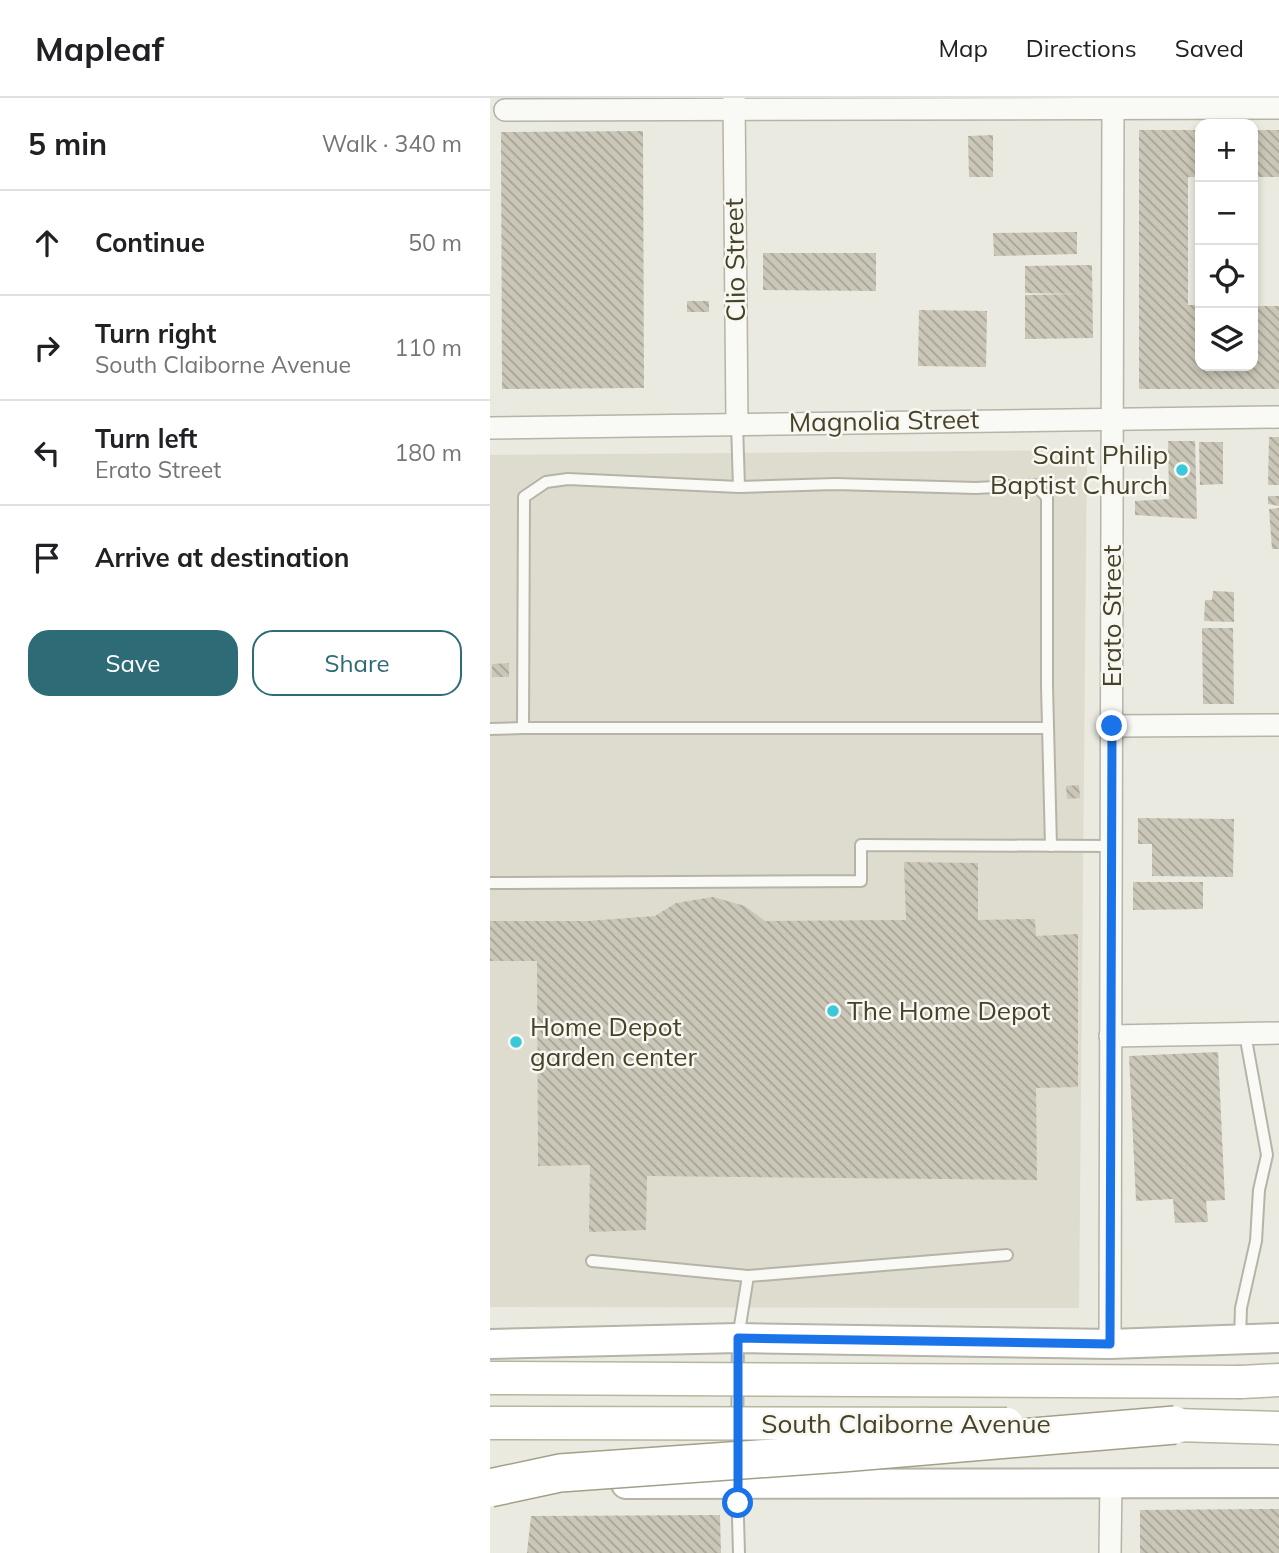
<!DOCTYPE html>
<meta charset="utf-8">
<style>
:root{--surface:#fff;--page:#f2f2f2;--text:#202124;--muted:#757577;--line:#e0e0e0;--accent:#2d6c76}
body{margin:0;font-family:Mulish,sans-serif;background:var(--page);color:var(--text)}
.controls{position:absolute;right:21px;top:21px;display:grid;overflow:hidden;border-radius:14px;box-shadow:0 4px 10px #0003}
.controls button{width:63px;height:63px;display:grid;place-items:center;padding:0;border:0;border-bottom:2px solid var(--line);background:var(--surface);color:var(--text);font:35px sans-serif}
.stop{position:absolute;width:21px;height:21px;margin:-16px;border:5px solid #1a73e8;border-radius:50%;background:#fff}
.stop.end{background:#1a73e8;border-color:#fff;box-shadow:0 2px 7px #0008}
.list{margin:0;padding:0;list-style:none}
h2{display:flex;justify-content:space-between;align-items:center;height:91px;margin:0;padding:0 28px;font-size:30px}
h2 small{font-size:23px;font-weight:400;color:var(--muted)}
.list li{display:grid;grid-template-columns:46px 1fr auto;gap:21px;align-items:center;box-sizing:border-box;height:105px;padding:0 28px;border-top:2px solid var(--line)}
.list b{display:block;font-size:26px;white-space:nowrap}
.list p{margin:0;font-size:23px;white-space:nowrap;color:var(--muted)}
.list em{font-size:23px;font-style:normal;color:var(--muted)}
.actions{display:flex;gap:14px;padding:21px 28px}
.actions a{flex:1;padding:16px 0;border:2px solid var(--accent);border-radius:21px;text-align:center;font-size:24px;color:var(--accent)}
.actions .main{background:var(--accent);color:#fff}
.icon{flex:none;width:38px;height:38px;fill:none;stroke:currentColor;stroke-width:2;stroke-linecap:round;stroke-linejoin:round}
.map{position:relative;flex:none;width:789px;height:1455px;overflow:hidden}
header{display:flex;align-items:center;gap:42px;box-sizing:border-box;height:98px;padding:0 35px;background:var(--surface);border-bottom:2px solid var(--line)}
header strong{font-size:33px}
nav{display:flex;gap:38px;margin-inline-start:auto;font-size:24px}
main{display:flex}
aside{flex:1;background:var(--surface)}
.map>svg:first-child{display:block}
</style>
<header>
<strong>Mapleaf</strong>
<nav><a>Map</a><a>Directions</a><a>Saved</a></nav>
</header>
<main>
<aside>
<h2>5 min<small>Walk · 340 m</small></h2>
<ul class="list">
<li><svg class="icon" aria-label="ahead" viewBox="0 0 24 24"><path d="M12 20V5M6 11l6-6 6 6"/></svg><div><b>Continue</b></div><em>50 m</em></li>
<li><svg class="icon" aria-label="right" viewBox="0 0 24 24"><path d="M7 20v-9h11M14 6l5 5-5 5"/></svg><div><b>Turn right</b><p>South Claiborne Avenue</p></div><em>110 m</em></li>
<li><svg class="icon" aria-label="left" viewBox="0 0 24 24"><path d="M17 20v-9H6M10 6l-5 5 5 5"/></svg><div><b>Turn left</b><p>Erato Street</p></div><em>180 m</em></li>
<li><svg class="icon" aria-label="arrive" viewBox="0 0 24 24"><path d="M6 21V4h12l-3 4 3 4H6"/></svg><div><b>Arrive at destination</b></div></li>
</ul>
<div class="actions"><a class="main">Save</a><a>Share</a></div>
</aside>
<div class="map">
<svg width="789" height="1455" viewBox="0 0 789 1455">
<defs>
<pattern id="building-back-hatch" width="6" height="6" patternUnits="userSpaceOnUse" patternTransform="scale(1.75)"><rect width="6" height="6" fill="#cac7b8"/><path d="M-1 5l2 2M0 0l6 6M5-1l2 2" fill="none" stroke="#a6a396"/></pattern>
</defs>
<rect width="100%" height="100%" fill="#ebeae1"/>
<polygon fill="#dddccf" points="597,352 589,1210 0,1209 0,357"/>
<g fill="url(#building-back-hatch)">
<polygon points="649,32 710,32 710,79 698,79 698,207 710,207 710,268 763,268 763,208 789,208 789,291 649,291"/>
<rect x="763" y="32" width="26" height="47"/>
<polygon points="153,33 154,290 12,291 11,34"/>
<polygon points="503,37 503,79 479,79 478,38"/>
<polygon points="587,134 587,156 504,158 503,135"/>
<polygon points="273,155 386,155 386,193 273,192"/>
<polygon points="602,167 603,240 535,241 535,197 588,196 535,195 535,168"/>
<rect x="197" y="203" width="22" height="11"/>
<polygon points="429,212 497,213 496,269 428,268"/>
<polygon points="779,339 789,339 789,387 778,387"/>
<polygon points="678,343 705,343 707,421 645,417 645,403 679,401"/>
<polygon points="709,344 733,344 733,386 710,387"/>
<polygon points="778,398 789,398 789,408 778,406"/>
<polygon points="789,410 789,451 782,451 779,411"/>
<polygon points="723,493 744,494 744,524 714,523 715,502 722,502"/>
<polygon points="712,530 743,530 744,606 713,606"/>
<polygon points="19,565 19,579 2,579 2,566"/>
<polygon points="589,687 590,700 577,701 576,688"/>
<polygon points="648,720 744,721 743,779 662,778 662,746 648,746"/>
<polygon points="414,764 488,765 488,822 545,821 546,838 588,836 588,989 546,990 547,1082 157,1078 156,1132 99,1134 100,1067 48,1068 47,863 0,863 0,823 98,823 165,818 186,805 223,799 255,808 275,823 416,822"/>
<polygon points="643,784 713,784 713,811 643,812"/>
<polygon points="728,954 735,1102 716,1103 718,1124 685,1125 683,1101 646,1103 639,958"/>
<polygon points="789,1411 789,1455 650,1455 650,1412"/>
<polygon points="230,1417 231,1455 37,1455 41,1418"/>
</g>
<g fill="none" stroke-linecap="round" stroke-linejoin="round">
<defs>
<g id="lane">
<polyline points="247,326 249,389"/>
<polyline points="33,630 558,630"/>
<polyline points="0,631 33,630 34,399 56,384 78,381 249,389 345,386 486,390 545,387 557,399 557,588 561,748"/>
<polyline points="0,785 371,783 371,747 622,748"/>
<polyline points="102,1163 258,1178"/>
<polyline points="750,1240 751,1210 766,1143 769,1092 777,1057 755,936"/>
<polyline points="247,1356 248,1240 258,1178 517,1157"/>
<polyline points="247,1386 249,1455"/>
</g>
<g id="street">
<polyline points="244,0 247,325"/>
<polyline points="15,12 789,10"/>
<polyline points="0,330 789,319"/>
<polyline points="622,628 789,627"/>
<polyline points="620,938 789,935"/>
<polyline points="620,1246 623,0"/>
<polyline points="620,1455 621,1383"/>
</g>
<g id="secondary">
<polyline points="0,1246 248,1240 620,1246 789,1240"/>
<polyline points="136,1386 789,1385"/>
</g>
<g id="primary">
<polyline points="751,1284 789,1282"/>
<polyline points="685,1327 789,1330"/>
</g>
</defs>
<use href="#lane" stroke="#b6b4a6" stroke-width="14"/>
<use href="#street" stroke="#b6b4a6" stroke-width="24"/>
<use href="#secondary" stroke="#b6b4a6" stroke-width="32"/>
<use href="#primary" stroke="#b8b59f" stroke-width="35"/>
<use href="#lane" stroke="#f9f9f5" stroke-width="10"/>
<use href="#street" stroke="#f9f9f5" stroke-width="21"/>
<use href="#secondary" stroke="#fff" stroke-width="28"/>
<use href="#primary" stroke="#fff" stroke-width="32"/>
<defs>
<g id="primary-bridge">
<polyline points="0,1280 751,1284"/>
<polyline points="0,1325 517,1326"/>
</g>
<polyline id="highway-bridge" points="0,1390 70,1375 352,1355 685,1327"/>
</defs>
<use href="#primary-bridge" stroke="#b8b59f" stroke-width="35" stroke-linecap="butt"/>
<use href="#highway-bridge" stroke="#a3a087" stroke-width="40" stroke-linecap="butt"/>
<use href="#primary-bridge" stroke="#fff" stroke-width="32"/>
<use href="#highway-bridge" stroke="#fff" stroke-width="37"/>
</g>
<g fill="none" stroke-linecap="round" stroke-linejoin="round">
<polyline stroke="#1a73e8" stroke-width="9" points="248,1405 248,1240 620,1246 622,628"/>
</g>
<g fill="#3cc8db" stroke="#f8f7f1" stroke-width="2.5">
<circle cx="692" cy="372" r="7"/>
<circle cx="343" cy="913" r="7"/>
<circle cx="26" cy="944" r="7"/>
</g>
<g text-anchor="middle" stroke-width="5" stroke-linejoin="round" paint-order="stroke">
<g font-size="26" fill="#454228" stroke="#f8f7f1">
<text transform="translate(245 162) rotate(-91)" y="9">Clio Street</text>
<text transform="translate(394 323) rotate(-1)" y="9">Magnolia Street</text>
<text transform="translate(622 518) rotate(-90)" y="9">Erato Street</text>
<text x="416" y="1335">South Claiborne Avenue</text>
</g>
<g font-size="26" fill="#454228" stroke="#f8f7f1" text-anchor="start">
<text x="678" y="366" text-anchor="end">Saint Philip<tspan x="678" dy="30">Baptist Church</tspan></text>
<text x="357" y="922">The Home Depot</text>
<text x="40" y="938">Home Depot<tspan x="40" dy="30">garden center</tspan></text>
</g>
</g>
</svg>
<div class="controls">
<button>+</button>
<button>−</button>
<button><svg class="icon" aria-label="locate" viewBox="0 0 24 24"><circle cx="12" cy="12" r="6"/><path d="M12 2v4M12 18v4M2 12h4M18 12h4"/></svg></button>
<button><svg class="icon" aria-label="layers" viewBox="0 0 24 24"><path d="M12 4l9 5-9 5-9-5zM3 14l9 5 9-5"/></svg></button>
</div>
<div class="stop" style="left:248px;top:1405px"></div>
<div class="stop end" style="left:622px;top:628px"></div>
</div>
</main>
